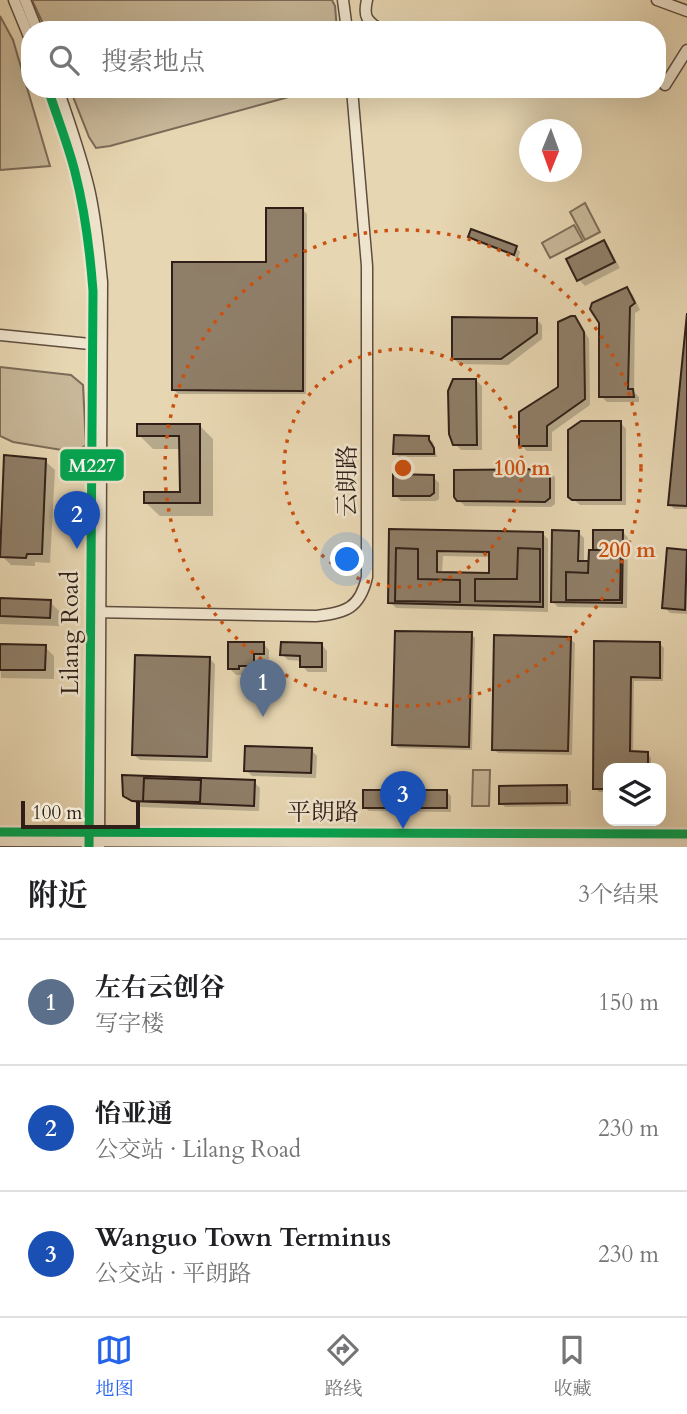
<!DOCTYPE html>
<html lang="zh">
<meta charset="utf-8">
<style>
:root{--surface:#fff;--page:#f6f6f6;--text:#202124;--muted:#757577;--line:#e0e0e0;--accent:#2563eb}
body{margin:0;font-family:Cardo,"Noto Serif SC",serif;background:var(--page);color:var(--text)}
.controls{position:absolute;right:21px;bottom:21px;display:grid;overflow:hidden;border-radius:14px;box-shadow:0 7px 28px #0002}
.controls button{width:63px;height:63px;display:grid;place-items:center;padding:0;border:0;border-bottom:2px solid var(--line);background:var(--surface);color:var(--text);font:35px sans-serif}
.compass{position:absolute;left:519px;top:119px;width:63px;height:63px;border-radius:50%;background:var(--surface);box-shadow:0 7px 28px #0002;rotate:181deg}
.scale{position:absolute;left:21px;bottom:18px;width:119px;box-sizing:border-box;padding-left:7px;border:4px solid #301f18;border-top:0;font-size:19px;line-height:24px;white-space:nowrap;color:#301f18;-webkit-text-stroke:5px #efe4cd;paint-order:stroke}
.you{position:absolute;left:348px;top:560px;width:24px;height:24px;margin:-18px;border:5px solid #fff;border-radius:50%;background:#1a73e8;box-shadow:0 0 0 10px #1a73e833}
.badge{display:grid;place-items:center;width:46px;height:46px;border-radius:50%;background:var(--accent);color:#fff;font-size:23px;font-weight:700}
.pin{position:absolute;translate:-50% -58px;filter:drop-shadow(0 2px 4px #0008)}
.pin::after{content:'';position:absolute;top:37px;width:24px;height:21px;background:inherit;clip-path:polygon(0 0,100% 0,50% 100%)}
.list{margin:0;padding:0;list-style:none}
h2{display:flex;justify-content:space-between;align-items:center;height:91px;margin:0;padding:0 28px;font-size:30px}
h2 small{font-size:23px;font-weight:400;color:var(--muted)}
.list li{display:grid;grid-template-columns:46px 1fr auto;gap:21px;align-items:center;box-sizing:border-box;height:126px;padding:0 28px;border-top:2px solid var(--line)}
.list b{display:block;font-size:26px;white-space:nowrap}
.list p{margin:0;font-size:23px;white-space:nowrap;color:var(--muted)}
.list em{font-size:23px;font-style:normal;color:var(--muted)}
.icon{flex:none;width:38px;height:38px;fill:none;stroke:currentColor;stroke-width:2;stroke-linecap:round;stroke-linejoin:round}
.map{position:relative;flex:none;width:687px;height:847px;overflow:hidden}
.search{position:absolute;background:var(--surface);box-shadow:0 7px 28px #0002;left:21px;right:21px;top:21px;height:77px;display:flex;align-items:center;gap:18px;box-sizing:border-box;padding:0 24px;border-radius:28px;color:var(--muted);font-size:26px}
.sheet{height:469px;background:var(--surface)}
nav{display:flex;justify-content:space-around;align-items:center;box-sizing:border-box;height:98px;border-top:2px solid var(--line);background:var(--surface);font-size:19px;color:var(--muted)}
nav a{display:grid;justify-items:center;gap:4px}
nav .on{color:var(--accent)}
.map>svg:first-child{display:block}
</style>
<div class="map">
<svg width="687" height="847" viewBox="0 0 687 847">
<rect width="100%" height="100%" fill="#e7d6b2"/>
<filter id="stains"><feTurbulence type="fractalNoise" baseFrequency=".00286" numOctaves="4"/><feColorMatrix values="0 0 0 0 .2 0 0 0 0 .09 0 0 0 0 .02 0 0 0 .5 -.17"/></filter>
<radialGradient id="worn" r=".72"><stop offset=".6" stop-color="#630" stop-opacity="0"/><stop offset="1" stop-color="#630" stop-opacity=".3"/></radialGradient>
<g fill="#c8b798" stroke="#7c6b58" stroke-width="2">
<polygon points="32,0 332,0 335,6 337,30 46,30"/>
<polygon points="0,16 13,40 50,166 0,170"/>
<polygon points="70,89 318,89 110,146 96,148 89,137"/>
<polygon points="585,203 600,232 585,240 570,212"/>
<polygon points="574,225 583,241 550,258 542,243"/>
<polygon points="0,367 71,375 83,385 86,445 74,452 13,442 0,436"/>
<polygon points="473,770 490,770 489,806 472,806"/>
</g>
<g fill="#0003" fill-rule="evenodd">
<polygon points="303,210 307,214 306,394 178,394 173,389 268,264"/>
<polygon points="470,237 516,248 520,252 518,258 474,241"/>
<polygon points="603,242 609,248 620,268 585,286 579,280"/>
<polygon points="627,289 633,295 640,310 635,313 634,392 639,397 639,402 607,402 601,396 600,323"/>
<polygon points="574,318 580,324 589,339 590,405 552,432 552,451 527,451 521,445 559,388"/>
<polygon points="536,319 542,325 542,339 508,365 459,364 453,358"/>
<polygon points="687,330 687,509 674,509 670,504"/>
<polygon points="476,380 482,386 482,450 461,450 455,444"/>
<polygon points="621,423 626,429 626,505 580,505 570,496"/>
<polygon points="199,425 213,439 213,516 160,516 146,503 181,494 181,449 153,449 139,435"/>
<polygon points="428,438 433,442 437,457 399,457 395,453"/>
<polygon points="45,461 55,470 50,563 35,562 35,566 11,565 2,556"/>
<polygon points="549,471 555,477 555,504 551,507 465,506 455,497"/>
<polygon points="433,477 439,483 439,499 436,501 401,501 395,495"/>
<path d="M391,531L542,533L548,539V612L396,608L390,602ZM443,556L491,557L490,575L442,574Z"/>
<polygon points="578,532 584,538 584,563 590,563 623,532 628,538 627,608 558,607 552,601"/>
<polygon points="669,550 687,552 687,614 670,613 664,607"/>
<polygon points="0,600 50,602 59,611 59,626 0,624"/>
<polygon points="471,634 475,638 472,750 398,748 394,744"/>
<polygon points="570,639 575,643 572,755 498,753 494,749"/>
<polygon points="596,643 659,643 664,648 663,681 634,681 633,753 647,753 651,758 651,768 608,768 608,792 599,792 595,788"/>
<polygon points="264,644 269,650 269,659 259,659 259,671 244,671 244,675 236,675 230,669"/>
<polygon points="322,645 327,651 327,672 308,672 302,666 302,661 288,660 282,654"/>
<polygon points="0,646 45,647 54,656 54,679 1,678"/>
<polygon points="209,658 215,664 212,762 140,760 134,755"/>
<polygon points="311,750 317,756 316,778 252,776 246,770"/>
<polygon points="254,782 260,788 259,811 140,807 125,795"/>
<polygon points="567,787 571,791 571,806 505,807 501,803"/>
<polygon points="447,792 451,796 451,812 369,811 364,807"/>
</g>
<g fill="#8f7e68" stroke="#301f18" stroke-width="2" fill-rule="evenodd">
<polygon points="266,208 303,208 303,391 172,390 172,262 266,262"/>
<polygon points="471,229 517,246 514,255 468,237"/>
<polygon points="604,240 615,262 577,281 566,259"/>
<polygon points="627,287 635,303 630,307 628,389 633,389 634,397 599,397 599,323 590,309 592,303"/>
<polygon points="687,313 687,506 668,505"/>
<polygon points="571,316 575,316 584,332 585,399 547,426 547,446 519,446 519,412 558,387 558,322"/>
<polygon points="452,317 537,318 537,333 501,359 452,359"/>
<polygon points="453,379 476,379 477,445 453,445 449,434 448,391"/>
<polygon points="581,421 621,421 621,500 572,500 568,497 568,430"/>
<polygon points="137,424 200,424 200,503 144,503 144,492 180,492 179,436 137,436"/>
<polygon points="394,435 429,436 429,440 434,448 434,454 393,454"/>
<polygon points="4,455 46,459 42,554 27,554 26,558 0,557"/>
<polygon points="550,469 550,498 545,502 457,501 454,497 454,470"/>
<polygon points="393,474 434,475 434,493 430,496 393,496"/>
<path d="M389,529L543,532V607L388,603ZM437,551L489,552V573L437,572Z"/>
<polygon points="552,530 579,531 578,561 593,561 593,530 623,530 622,603 551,602"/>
<polygon points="396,548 418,549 418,579 460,580 460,602 395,601"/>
<polygon points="518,548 540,549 540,602 475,601 475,579 517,579"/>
<polygon points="667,548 687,550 685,610 662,608"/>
<polygon points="589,550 621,550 620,600 566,600 566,572 588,573"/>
<polygon points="0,598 51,600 50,618 0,616"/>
<polygon points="395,631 472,632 469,747 392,745"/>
<polygon points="494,635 571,637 568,751 492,750"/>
<polygon points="594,641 660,642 660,678 631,677 630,751 648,752 648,768 608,768 608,789 593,789"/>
<polygon points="228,642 264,642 264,654 254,654 254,666 239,666 239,669 228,669"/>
<polygon points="281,642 322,643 322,667 300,667 300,656 280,655"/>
<polygon points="0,644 46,645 45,670 0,670"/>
<polygon points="135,655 210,657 207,757 132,755"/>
<polygon points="245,746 312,748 311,773 244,771"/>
<polygon points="122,775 255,780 254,806 132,801 123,796"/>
<polygon points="144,778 201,780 200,802 143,801"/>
<polygon points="567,785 567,803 499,804 499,786"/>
<rect x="363" y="790" width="84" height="18"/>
</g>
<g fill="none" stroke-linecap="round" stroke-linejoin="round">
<defs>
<g id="minor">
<polyline points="14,0 30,39"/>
<polyline points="25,0 37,30"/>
<polyline points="343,0 347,30"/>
<path d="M367,0C363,17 367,21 381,30"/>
<polyline points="657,0 687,11"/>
<polyline points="665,85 687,50"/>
<path d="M48,89C55,110 63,130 69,151C85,203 92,257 94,311L89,847"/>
<path d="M58,89C69,122 81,155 89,189C96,220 99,251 102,282L99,847"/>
<polyline points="0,335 100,345"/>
<path d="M91,612L316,616C346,613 360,608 367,577V266L352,89"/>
<polyline points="0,832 687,834"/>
<polyline points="0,841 687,843"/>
</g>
</defs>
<use href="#minor" stroke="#5e4d3e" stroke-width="13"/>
<use href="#minor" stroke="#efe4cd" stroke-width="10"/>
<defs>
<g id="bus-1">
<path d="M48,89C57,117 68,144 75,172C85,211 90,251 93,291L89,847"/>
<polyline points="0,832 687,834"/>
</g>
</defs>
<use href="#bus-1" stroke="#efe4cd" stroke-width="14"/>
<use href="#bus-1" stroke="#00a651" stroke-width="9"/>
</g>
<g fill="none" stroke="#cc500e" stroke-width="3.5" stroke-dasharray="3.5 7">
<circle cx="403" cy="468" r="119"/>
<circle cx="403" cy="468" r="238"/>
</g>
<g text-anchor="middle" stroke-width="5" stroke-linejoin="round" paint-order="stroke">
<g font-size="24" fill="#301f18" stroke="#efe4cd">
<text transform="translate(347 481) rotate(-90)" y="8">云朗路</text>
<text transform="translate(70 633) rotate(-90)" y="8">Lilang Road</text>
<text x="323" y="820">平朗路</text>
</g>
</g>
<circle cx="403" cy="468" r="10" fill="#cc500e" stroke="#efe4cd" stroke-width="3.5"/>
<g font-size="21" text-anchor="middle" font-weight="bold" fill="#cc500e" stroke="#efe4cd" stroke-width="5" stroke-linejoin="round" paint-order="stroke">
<text x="522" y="475">100 m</text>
<text x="627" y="557">200 m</text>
</g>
<rect stroke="#efe4cd" stroke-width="2.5" x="59" y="448" width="66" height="34" rx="7" fill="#00a651"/>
<g font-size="19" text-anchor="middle" font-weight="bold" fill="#fff">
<text x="92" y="472">M227</text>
</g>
<rect width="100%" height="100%" filter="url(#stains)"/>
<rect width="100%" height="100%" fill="url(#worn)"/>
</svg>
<div class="controls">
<button><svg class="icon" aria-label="layers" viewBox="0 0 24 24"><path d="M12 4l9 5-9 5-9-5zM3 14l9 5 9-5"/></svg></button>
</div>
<svg class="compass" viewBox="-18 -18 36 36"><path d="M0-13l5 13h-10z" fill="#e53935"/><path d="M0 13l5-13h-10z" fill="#757577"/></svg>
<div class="scale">100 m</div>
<div class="you"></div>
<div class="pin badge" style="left:263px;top:717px;background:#5c6f8a">1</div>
<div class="pin badge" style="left:77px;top:549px;background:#1a4fb4">2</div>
<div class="pin badge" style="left:403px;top:829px;background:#1a4fb4">3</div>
<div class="search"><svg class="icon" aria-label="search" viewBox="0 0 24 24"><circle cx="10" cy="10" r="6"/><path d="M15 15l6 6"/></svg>搜索地点</div>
</div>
<section class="sheet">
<h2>附近<small>3个结果</small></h2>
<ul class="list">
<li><span class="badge" style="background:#5c6f8a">1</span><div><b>左右云创谷</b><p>写字楼</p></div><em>150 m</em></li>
<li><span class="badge" style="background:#1a4fb4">2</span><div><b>怡亚通</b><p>公交站 · Lilang Road</p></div><em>230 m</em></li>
<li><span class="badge" style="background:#1a4fb4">3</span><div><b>Wanguo Town Terminus</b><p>公交站 · 平朗路</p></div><em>230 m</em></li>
</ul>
</section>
<nav>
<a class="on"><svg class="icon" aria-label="map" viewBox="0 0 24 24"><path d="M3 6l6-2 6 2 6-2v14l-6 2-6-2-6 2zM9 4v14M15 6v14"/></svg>地图</a>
<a><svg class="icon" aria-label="directions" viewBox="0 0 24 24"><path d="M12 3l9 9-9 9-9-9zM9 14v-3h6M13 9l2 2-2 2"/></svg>路线</a>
<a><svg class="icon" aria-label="saved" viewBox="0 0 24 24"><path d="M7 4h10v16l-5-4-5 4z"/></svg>收藏</a>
</nav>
